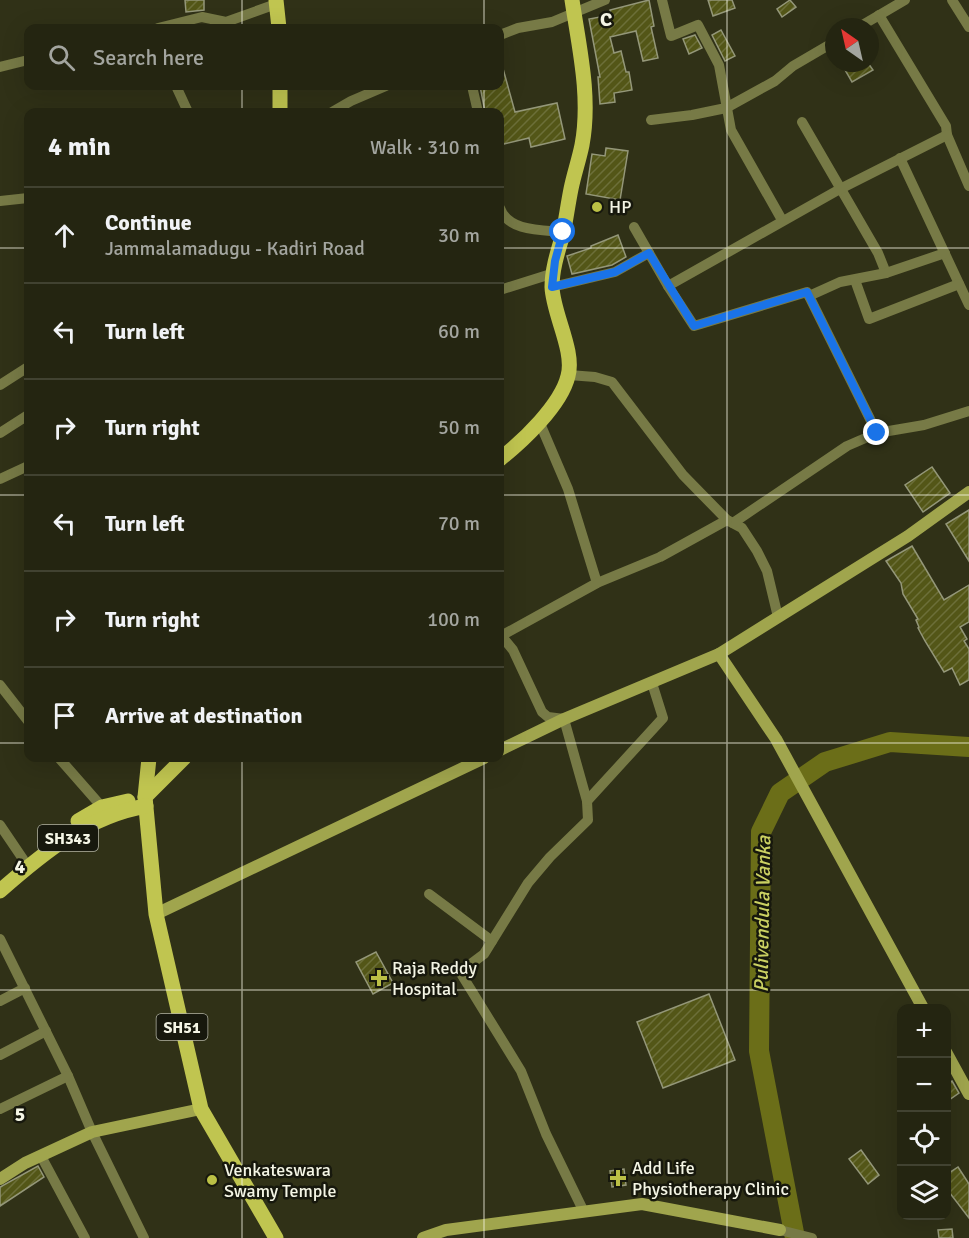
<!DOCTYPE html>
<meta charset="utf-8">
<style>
:root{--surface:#242511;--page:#30311f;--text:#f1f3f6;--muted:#a3a59f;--line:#414231}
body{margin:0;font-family:Signika,sans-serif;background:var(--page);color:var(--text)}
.controls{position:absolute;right:18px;bottom:18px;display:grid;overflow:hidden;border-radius:12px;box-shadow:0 6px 24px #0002}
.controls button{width:54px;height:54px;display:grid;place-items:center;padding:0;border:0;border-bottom:2px solid var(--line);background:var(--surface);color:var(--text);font:30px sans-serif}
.compass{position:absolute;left:825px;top:18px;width:54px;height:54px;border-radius:50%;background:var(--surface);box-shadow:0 6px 24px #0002;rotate:326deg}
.stop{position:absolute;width:18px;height:18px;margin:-14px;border:4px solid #1a73e8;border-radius:50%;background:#fff}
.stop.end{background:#1a73e8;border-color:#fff;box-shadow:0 2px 6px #0008}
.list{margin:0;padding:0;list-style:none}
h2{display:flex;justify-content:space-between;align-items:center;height:78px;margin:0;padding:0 24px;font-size:26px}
h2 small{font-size:20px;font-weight:400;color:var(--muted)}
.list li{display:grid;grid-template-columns:39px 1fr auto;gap:18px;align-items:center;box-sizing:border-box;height:96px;padding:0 24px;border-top:2px solid var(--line)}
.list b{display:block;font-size:22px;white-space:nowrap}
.list p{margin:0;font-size:20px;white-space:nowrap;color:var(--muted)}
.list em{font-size:20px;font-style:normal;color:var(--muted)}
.icon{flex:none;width:33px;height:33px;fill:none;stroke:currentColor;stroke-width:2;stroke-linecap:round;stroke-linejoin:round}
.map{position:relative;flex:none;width:969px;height:1238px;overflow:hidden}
.search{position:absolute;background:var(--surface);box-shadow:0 6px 24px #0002;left:24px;top:24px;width:480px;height:66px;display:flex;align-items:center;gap:15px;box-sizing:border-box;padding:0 21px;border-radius:12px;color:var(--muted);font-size:22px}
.panel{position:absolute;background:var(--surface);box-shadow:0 6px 24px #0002;left:24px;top:108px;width:480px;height:654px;border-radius:12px}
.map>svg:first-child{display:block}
</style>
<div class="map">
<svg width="969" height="1238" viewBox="0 0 969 1238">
<defs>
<pattern id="building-hatch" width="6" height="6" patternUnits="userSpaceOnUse" patternTransform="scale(1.5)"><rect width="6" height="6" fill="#535617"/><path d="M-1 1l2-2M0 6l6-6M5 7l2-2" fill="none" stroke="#6c6f39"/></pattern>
</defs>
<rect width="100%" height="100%" fill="#303117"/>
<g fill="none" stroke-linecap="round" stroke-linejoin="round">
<polyline stroke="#6b6e18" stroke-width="20" points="795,1238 759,1051 761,832 780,793 825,762 890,742 969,747"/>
</g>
<g fill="url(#building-hatch)" stroke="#949779" stroke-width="1.5">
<polygon points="185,0 204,0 204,10 186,12"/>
<polygon points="649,0 654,26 651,27 658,58 643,61 636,31 610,37 614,53 621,51 626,72 629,72 632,90 614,93 615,102 600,104 598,77 600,77 589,19 611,15 610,10"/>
<polygon points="708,0 732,0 735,8 713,16"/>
<polygon points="790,0 796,7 782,17 777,9"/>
<polygon points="721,30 735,56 725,61 712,35"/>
<polygon points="695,35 702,48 689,54 683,39"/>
<polygon points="841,63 868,63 873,70 852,82"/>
<polygon points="500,65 502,65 515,112 557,103 565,139 531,147 529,138 500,145 500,112 485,112 480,86 500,86"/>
<polygon points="606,148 628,151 620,200 586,194 592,154 605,156"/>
<polygon points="618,235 626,257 612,265 572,274 567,256 591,248 591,246"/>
<polygon points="932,467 950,493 923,512 905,485"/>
<polygon points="969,510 969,561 946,524"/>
<polygon points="912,546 944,600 969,585 969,622 960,627 967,639 964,641 969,649 969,680 960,685 952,668 944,672 925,641 918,628 919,627 916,620 918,619 903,594 901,583 886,561"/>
<polygon points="376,952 393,983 373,994 356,962"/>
<polygon points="709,994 735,1060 663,1088 637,1022"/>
<polygon points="952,1081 959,1093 946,1102 946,1085"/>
<polygon points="861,1150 879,1175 868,1184 849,1159"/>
<polygon points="38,1166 44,1177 0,1206 0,1187"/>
<polygon points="958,1167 969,1184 969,1218 946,1188 946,1175"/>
<polygon points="624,1169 626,1185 612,1187 610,1171"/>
<polygon points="952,1229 953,1238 939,1238 938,1230"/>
</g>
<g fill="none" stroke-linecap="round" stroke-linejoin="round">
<g stroke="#777a46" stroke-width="10">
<polyline points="662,0 671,36 698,25 719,65 731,130 782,220"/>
<polyline points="952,0 969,27"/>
<polyline points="879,15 946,126 947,135 969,186"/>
<polyline points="859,27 905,0"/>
<polyline points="158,28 202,17 226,22 276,4"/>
<polyline points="500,35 518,28 552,22 605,0"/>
<polyline points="0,67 28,60"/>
<polyline points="176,86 188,112"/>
<polyline points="472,86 478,112"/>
<polyline points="332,112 351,101 386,86"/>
<polyline points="651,120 692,115 726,108 775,81 793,66 834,42"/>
<polyline points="802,122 878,253 886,273"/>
<polyline points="900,158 969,305"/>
<polyline points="0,201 28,198"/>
<path d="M500,208C508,232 543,230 563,232"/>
<polyline points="634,227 668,286 694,326 807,292 809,296 840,282 886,273 945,253"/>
<polyline points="855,280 869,319 959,284"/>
<polyline points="668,286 840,189 947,135"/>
<polyline points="552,287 615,272 649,253"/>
<polyline points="500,290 554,273"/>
<polyline points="809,296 877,433"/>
<polyline points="569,375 595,377 612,382 683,475 727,520 742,528 757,551 767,571 778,617"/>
<polyline points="0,385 28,367"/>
<polyline points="539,421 568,489 597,583"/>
<polyline points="0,433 28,415"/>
<polyline points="0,479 28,466"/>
<polyline points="733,523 847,446 877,433 924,425 969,411"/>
<polyline points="500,634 513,650 542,712 548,717 564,719 587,801 588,820 550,857 528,883 484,954 460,972 521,1071 546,1134 584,1212"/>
<polyline points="501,636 597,583 660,557 727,520"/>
<polyline points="0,685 28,721"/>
<polyline points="59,758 102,807"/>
<polyline points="587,801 663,718 652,683"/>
<polyline points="0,825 23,859"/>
<polyline points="429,894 492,941"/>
<polyline points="0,939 68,1076 92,1132 144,1238"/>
<polyline points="0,1001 25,988"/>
<polyline points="0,1055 46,1031"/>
<polyline points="0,1109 68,1076"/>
<polyline points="41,1156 85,1238"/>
<polyline points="780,1230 812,1238"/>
</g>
<g stroke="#a0a54d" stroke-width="12">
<polyline points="719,654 776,739 923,1008"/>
<polyline points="500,750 564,719 719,654 908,536 969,492"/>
<polyline points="156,914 484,758"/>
<polyline points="946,1052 969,1094"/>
<polyline points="0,1179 25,1163 92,1132 201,1109"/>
<polyline points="423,1238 446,1230 642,1204 780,1230"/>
</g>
<g stroke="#c0c550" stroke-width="15">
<polyline points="276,0 279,28"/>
<polyline points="280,112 280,86"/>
<path d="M500,459C523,441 561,405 568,376C575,351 553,314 552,287C552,269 558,251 563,234C566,219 568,204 571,189C574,174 579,160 582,145C591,97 579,47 572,0"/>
<polyline points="149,758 145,797 156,914 201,1109 276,1238"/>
<polyline points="145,797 184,758"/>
<polyline points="78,821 102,807 128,801"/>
<path d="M0,891C43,853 88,816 146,806"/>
</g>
</g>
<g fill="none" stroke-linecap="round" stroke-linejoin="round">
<polyline stroke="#1a73e8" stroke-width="8" points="563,232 555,261 552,287 615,272 649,253 694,326 807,292 877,433"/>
</g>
<path fill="none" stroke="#f4f5e5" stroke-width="1.5" stroke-opacity="0.55" d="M242,0V28M484,0V28M727,0V1238M242,86V112M484,86V112M0,248H28M500,248H969M0,495H28M500,495H969M0,743H28M500,743H969M242,758V1238M484,758V1238M0,990H969"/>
<g fill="#bbc045" stroke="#17180d" stroke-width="2">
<circle cx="597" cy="207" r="6"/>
<path d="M376 969h6v6h6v6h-6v6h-6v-6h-6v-6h6z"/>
<path d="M615 1169h6v6h6v6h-6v6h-6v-6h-6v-6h6z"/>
<circle cx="212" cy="1180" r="6"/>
</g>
<g text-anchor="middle" stroke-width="5" stroke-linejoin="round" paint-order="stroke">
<g fill="#17180d" stroke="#b2b3a4" stroke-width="1.5">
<rect x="38" y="825" width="60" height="26" rx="4.5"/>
<rect x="156.5" y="1014" width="51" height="26" rx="4.5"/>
</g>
<g font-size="16" font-weight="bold" fill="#f4f5e5">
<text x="68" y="844">SH343</text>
<text x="182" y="1033">SH51</text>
</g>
<g font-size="18" fill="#f4f5e5" stroke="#17180d" text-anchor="start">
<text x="609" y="213">HP</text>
<text x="392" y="974">Raja Reddy<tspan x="392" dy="21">Hospital</tspan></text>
<text x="632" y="1174">Add Life<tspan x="632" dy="21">Physiotherapy Clinic</tspan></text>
<text x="224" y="1176">Venkateswara<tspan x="224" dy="21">Swamy Temple</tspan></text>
</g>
<g font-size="20" font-style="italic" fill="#cbd162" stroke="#17180d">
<text transform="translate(762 914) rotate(-89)" y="7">Pulivendula Vanka</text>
</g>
</g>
<g font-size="20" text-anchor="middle" font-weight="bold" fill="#f4f5e5" stroke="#17180d" stroke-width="5" stroke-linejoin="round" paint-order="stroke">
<text x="606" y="26">C</text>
<text x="20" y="873">4</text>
<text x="20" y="1121">5</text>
</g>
</svg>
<div class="controls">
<button>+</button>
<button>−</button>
<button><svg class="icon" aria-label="locate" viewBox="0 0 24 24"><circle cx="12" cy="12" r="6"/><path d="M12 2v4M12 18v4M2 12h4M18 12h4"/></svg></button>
<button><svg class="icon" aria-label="layers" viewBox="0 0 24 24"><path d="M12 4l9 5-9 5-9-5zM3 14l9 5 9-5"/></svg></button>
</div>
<svg class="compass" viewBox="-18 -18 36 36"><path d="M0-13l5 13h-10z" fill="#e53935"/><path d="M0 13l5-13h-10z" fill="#a3a59f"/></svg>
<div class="stop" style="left:563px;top:232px"></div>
<div class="stop end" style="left:877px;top:433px"></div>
<div class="search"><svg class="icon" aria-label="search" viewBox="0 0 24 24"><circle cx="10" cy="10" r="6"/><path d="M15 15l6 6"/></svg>Search here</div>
<section class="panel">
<h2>4 min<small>Walk · 310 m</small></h2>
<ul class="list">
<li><svg class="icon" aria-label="ahead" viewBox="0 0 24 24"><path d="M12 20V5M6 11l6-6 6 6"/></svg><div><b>Continue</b><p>Jammalamadugu - Kadiri Road</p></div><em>30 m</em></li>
<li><svg class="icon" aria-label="left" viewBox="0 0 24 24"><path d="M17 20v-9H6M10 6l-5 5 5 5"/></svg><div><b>Turn left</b></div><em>60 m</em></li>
<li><svg class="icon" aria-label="right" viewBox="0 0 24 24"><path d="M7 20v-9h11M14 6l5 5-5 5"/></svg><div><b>Turn right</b></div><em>50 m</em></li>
<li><svg class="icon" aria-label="left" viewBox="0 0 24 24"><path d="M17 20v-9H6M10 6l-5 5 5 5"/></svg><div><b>Turn left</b></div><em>70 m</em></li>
<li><svg class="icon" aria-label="right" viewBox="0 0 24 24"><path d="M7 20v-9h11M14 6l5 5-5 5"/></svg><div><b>Turn right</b></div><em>100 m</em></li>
<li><svg class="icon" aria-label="arrive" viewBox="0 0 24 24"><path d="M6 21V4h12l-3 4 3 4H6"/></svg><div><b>Arrive at destination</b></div></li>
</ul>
</section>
</div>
